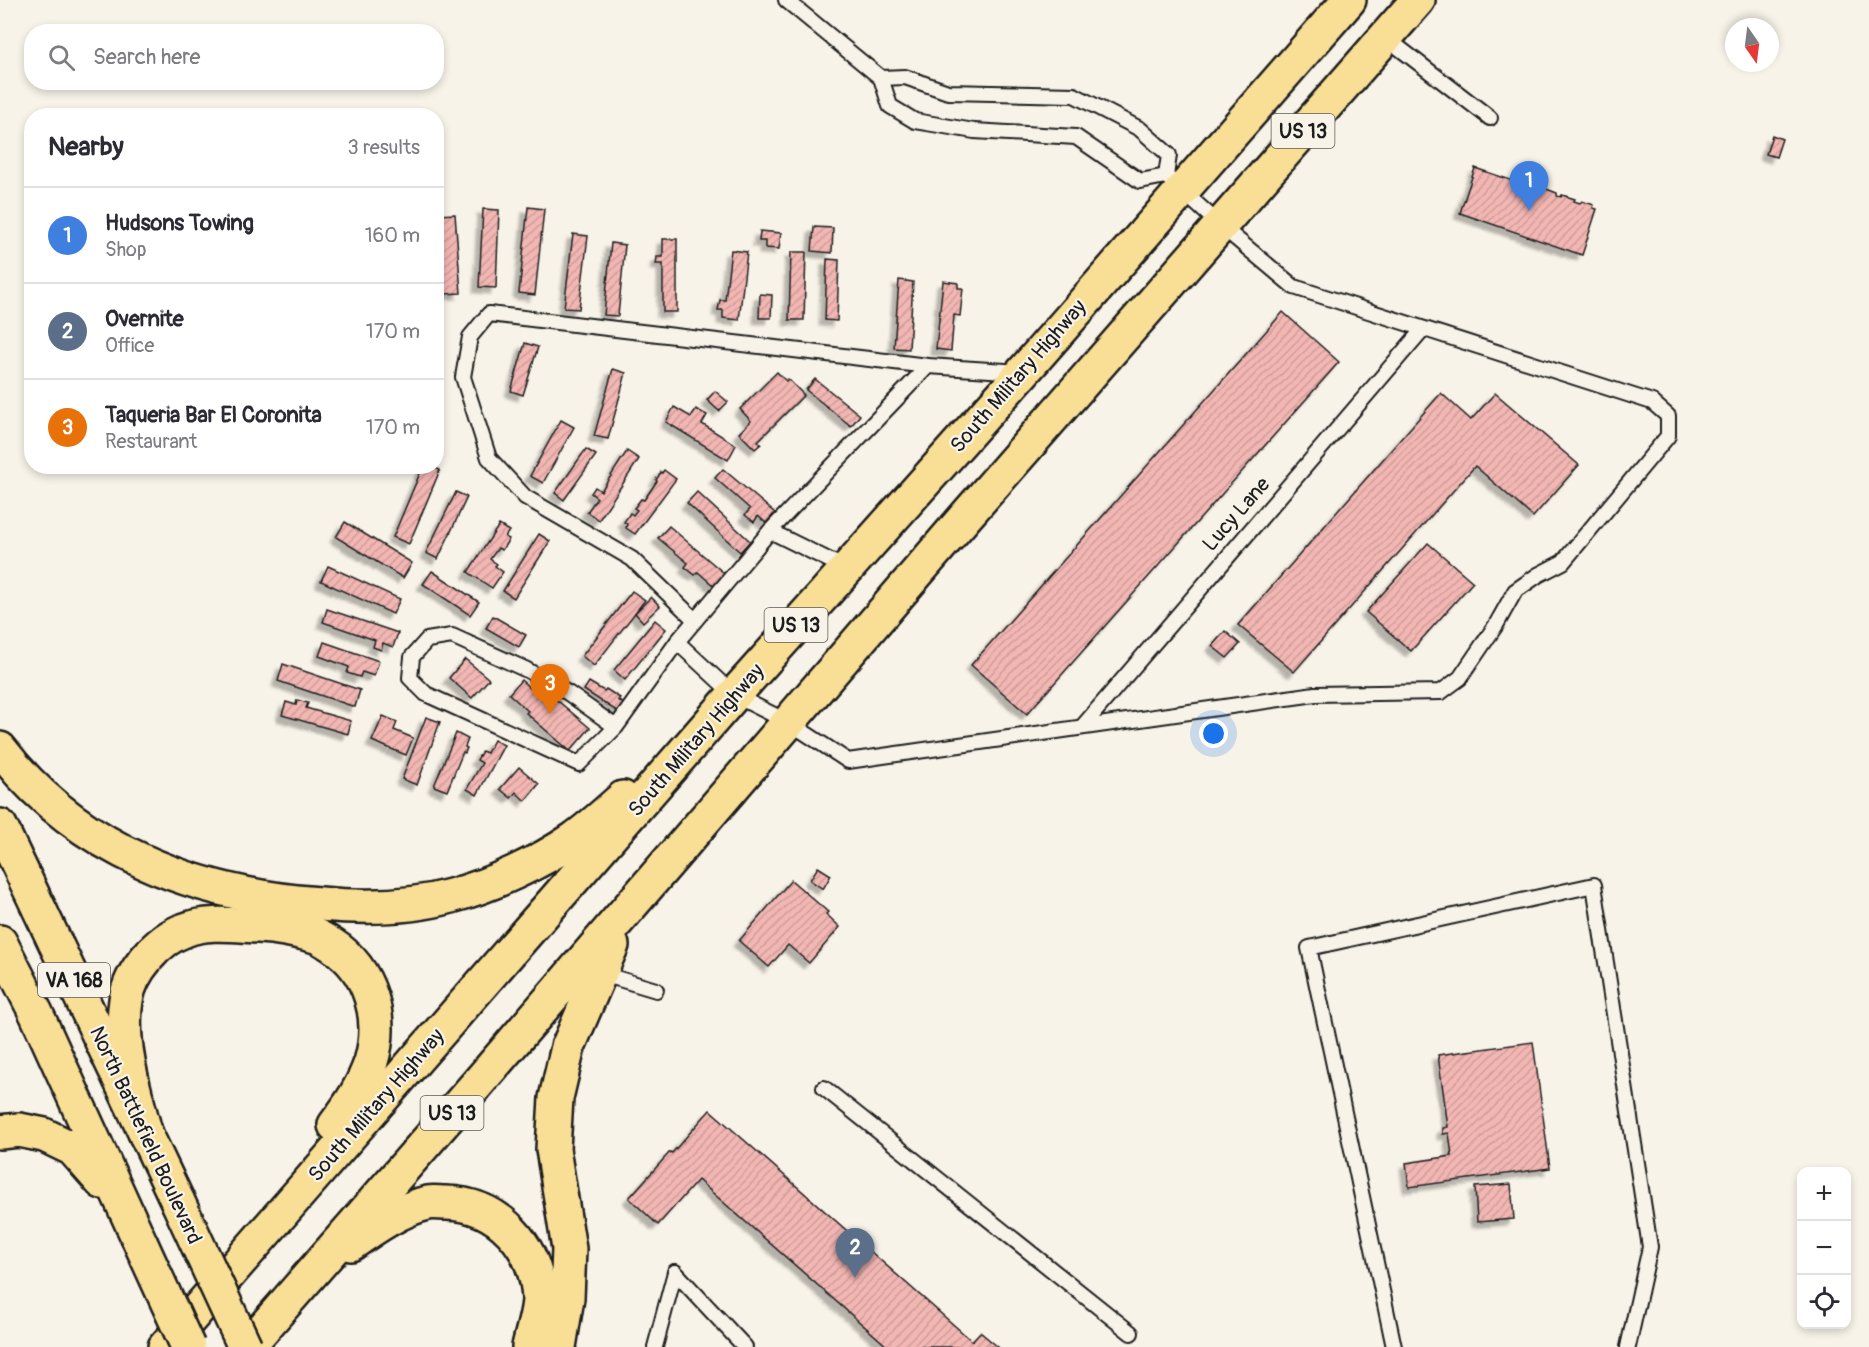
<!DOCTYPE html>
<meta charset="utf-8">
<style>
:root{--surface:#fff;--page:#f7f7f7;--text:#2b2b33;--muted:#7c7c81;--line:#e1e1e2;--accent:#0b8043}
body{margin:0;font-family:Pangolin,sans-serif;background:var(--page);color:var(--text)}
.controls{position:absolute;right:18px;bottom:18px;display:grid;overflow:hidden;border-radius:12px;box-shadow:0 3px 9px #0003}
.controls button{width:54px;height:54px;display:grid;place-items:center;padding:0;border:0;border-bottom:2px solid var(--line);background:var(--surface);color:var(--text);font:30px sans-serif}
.compass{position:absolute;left:1725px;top:18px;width:54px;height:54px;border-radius:50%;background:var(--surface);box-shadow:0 3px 9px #0003;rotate:166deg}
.you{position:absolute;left:1214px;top:734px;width:21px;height:21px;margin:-15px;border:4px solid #fff;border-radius:50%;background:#1a73e8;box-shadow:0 0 0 9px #1a73e833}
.badge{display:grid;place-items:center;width:39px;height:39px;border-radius:50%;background:var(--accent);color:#fff;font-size:20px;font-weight:700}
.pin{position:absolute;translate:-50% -50px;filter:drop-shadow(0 2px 3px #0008)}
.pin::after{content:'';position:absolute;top:32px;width:21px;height:18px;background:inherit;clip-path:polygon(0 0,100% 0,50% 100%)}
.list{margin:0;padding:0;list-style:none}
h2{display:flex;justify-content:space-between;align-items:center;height:78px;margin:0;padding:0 24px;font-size:26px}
h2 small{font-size:20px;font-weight:400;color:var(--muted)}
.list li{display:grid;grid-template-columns:39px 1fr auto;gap:18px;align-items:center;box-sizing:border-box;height:96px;padding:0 24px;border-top:2px solid var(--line)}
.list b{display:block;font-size:22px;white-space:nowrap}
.list p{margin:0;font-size:20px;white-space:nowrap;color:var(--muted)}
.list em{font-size:20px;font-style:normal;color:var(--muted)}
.icon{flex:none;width:33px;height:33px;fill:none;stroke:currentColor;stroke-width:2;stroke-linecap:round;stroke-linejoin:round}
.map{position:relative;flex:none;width:1869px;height:1347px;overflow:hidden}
.search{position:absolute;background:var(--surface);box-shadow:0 3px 9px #0003;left:24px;top:24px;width:420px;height:66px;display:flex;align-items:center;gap:15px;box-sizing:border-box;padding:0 21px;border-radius:24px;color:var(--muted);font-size:22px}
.panel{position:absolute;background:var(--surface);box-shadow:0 3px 9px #0003;left:24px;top:108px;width:420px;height:366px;border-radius:24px}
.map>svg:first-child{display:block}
</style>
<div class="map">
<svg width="1869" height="1347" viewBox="0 0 1869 1347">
<defs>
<pattern id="building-hatch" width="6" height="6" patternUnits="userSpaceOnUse" patternTransform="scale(1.5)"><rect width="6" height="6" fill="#f2b6b3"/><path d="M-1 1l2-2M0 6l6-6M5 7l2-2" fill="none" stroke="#cf9c99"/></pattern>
<filter id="shadow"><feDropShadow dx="-5.5" dy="5.5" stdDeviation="1.5" flood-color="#0004"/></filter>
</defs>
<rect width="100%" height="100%" fill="#f7f3e8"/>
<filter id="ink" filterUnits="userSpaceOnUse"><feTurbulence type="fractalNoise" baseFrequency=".0167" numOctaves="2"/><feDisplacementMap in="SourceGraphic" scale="12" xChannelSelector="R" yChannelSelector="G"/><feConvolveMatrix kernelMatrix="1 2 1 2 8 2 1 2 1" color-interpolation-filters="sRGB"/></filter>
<g filter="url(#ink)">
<g fill="url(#building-hatch)" stroke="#1c1c1c" stroke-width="1.5" filter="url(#shadow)">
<polygon points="1772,135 1782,139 1776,157 1766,154"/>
<polygon points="1475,168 1525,185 1526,182 1540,187 1539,189 1543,191 1544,188 1557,193 1557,196 1561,197 1562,195 1575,199 1574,201 1580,203 1582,201 1594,205 1593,208 1597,209 1582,255 1460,213"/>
<polygon points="528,207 544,209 535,295 519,293"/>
<polygon points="483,209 499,210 496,288 479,287"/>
<polygon points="455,214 461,293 444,294 438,215"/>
<polygon points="814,227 833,228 832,253 812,251"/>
<polygon points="760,231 781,233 779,249 765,248 765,241 759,241"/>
<polygon points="573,234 588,236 579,309 564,308"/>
<polygon points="663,239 677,239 677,312 663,312 663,264 656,264 657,257 663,257"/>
<polygon points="611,243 625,245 618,316 604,315"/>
<polygon points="731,250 747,252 739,320 723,318 723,310 718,310 720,300 725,300"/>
<polygon points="791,252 806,252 804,320 789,320"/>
<polygon points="827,259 839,260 837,321 825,320"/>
<polygon points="899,280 913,282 909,349 894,348"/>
<polygon points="943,281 958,283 958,288 963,288 960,316 954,315 951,351 936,349"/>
<polygon points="760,294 772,295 771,318 759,318"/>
<polygon points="1283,312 1339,362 1027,714 971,665"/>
<polygon points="525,343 538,347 523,395 511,391"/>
<polygon points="613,369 626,373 608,439 594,436"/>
<polygon points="777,372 786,381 788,379 804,395 758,441 761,444 755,449 739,433 751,421 740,409"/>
<polygon points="815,379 860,415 851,426 806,390"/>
<polygon points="715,391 728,402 719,411 707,400"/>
<polygon points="1441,393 1471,420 1495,393 1579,465 1533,517 1475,466 1294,672 1238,625"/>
<polygon points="674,407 691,417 696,409 707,415 702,424 736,445 728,460 666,422"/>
<polygon points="561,420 574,427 543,483 530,476"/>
<polygon points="586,449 596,455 564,500 555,493"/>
<polygon points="627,451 639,459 599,520 587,512 597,498 591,493 595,487 601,491"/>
<polygon points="423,466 432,466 440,470 409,544 393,537"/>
<polygon points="723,469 775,513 766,523 758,516 754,522 745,515 750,509 715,478"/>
<polygon points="664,470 676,479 635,534 626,528 627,524 624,522 630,513 633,515 637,510 634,508 641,499 644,500 657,481 656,480 661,472 662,473"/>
<polygon points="456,492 467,497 438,559 426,553"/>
<polygon points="697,492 750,541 740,552 687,503"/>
<polygon points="345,522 412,563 403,578 336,537"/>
<polygon points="499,525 509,531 505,537 509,539 502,550 498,548 490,559 497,564 495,566 503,572 492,588 468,572"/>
<polygon points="669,526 725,574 714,586 698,572 695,575 685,567 688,563 658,538"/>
<polygon points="539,534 550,541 514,598 503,591"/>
<polygon points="1428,543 1473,582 1411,651 1366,612"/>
<polygon points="328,566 400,599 393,614 321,581"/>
<polygon points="432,571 479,602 470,615 423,584"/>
<polygon points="632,591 645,600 594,666 582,656"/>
<polygon points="651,597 660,606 643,622 635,613"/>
<polygon points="327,609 398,633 393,647 383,643 381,650 373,647 375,640 323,622"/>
<polygon points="493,616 526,635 519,647 486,628"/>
<polygon points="655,620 666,629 625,680 614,670"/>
<polygon points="1225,631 1240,644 1227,658 1212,646"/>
<polygon points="324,642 379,661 374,676 362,672 360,677 347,673 349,667 319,656"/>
<polygon points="465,659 489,679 472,698 449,678"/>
<polygon points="283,664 360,690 355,707 278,681"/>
<polygon points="521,680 531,689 535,684 544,691 545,690 590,728 570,751 526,713 528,711 509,694"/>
<polygon points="589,682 604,691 606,689 620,698 618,700 626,705 621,714 584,690"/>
<polygon points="297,700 308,703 306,708 351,721 348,734 282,715 286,702 296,705"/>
<polygon points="383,716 397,722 394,730 413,738 406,755 372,741"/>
<polygon points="426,717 440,722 417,785 402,779"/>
<polygon points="456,733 468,739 465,747 467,748 465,753 463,752 447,791 434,786"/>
<polygon points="494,740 504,745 477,795 467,789 482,763 477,760 482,751 487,753"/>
<polygon points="519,767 539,784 525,801 516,792 511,798 500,789"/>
<polygon points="818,867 831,875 823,889 810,880"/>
<polygon points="791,880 828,912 826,914 840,927 809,963 788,945 769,967 739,941"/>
<polygon points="1533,1042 1550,1168 1409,1187 1406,1163 1452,1156 1449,1133 1443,1134 1443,1128 1448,1127 1438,1055"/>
<polygon points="710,1110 972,1341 980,1332 998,1347 888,1347 698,1180 658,1225 629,1198 670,1152 672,1153"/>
<polygon points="1511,1184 1514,1219 1477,1222 1475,1187"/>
</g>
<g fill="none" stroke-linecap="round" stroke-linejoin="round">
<defs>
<g id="service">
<polyline points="786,0 881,78 890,106 915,121 974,131 1076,137 1140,181 1166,176"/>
<polyline points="1385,37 1490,118"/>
<polyline points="881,78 905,77 948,92 1074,95 1140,129 1169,155 1166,176"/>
<polyline points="770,531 847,569"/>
<polyline points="695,620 632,559 525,497 489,458 463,377 470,337 489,314 928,366 1021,372"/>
<polyline points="677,642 734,695 790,723 848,761 1315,694 1441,692 1460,678 1496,625 1515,591 1538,575 1563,562 1668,436 1668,416 1652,402 1294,287 1220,225 1166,176"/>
<polyline points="616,727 568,693 527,670 452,636 427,640 412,657 410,678 426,694 579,764 616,727 677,642 770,531 928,366"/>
<polyline points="1082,727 1423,329"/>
<polyline points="599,973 656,990"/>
<polyline points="824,1088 1131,1333"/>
<polyline points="675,1272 745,1347"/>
<polyline points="655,1347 675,1272"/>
<polyline points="1394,1347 1309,948 1594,885 1650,1247 1628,1347"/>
</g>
<g id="primary">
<path d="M0,749C77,850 196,895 320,904C364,908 408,908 451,896C492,885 539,863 574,839C591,827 607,812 623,798"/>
<polyline points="0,826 178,1202"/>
<polyline points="0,942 36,1013 141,1244"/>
<polyline points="0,1132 19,1130 44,1135 73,1149 102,1182"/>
<path d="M146,1135C135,1094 119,1043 126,1000C130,972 158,939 185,930C207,921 234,925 258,926C276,927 298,931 316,936C321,938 327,942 332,945C371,970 384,1019 371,1062C363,1086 350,1105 335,1125"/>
<path d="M351,1244C372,1229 402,1208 428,1203C433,1202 440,1203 446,1203C499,1204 536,1246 539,1298C539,1312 532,1333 529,1347"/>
<polyline points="165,1347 734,695 1023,372 1349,0"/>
<polyline points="247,1347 478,1083 966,516 1418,0"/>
<polyline points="559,1347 567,1298 569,1249 553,1149 556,1098 568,1047 612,945"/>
</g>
</defs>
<use href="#service" stroke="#1c1c1c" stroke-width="18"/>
<use href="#primary" stroke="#1c1c1c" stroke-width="38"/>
<use href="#service" stroke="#f7f3e8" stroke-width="14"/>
<use href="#primary" stroke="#f9df96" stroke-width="33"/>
<defs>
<g id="primary-bridge">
<polyline points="178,1202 245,1347"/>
<polyline points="141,1244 188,1347"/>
</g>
</defs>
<use href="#primary-bridge" stroke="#1c1c1c" stroke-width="38" stroke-linecap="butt"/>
<use href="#primary-bridge" stroke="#f9df96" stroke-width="33"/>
</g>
</g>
<g text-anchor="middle" stroke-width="4.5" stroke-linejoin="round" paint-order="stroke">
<g fill="#f7f3e8" stroke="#5e5c59" stroke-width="1.5">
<rect x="1271.5" y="114" width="63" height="34" rx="4.5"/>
<rect x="764.5" y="608" width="63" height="34" rx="4.5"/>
<rect x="38" y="963" width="72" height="34" rx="4.5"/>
<rect x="420.5" y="1096" width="63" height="34" rx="4.5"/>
</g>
<g font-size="20" font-weight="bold" fill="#1c1c1c">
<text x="1303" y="138">US 13</text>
<text x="796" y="632">US 13</text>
<text x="74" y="987">VA 168</text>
<text x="452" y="1120">US 13</text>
</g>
<g font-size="21" fill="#1c1c1c" stroke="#f7f3e8">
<text transform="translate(1018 376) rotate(-49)" y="7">South Military Highway</text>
<text transform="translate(1236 514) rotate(-49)" y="7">Lucy Lane</text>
<text transform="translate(696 740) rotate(-49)" y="7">South Military Highway</text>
<text transform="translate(376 1105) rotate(-49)" y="7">South Military Highway</text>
<text transform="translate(146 1135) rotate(65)" y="7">North Battlefield Boulevard</text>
</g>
</g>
</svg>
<div class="controls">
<button>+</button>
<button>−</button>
<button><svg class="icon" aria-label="locate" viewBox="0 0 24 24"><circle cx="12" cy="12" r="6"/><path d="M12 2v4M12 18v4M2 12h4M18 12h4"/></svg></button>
</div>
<svg class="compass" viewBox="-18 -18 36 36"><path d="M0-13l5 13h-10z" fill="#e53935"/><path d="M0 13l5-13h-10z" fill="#7c7c81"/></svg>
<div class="you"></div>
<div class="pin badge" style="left:1529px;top:211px;background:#3f7fe0">1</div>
<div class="pin badge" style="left:855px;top:1278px;background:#5c6f8a">2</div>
<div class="pin badge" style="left:550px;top:714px;background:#e8710a">3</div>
<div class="search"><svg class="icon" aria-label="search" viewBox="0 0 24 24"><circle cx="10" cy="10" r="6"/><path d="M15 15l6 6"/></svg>Search here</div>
<section class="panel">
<h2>Nearby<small>3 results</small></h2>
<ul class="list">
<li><span class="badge" style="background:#3f7fe0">1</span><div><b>Hudsons Towing</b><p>Shop</p></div><em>160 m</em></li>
<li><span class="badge" style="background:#5c6f8a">2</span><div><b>Overnite</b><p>Office</p></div><em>170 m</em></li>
<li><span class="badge" style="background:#e8710a">3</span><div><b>Taqueria Bar El Coronita</b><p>Restaurant</p></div><em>170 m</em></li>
</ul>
</section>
</div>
